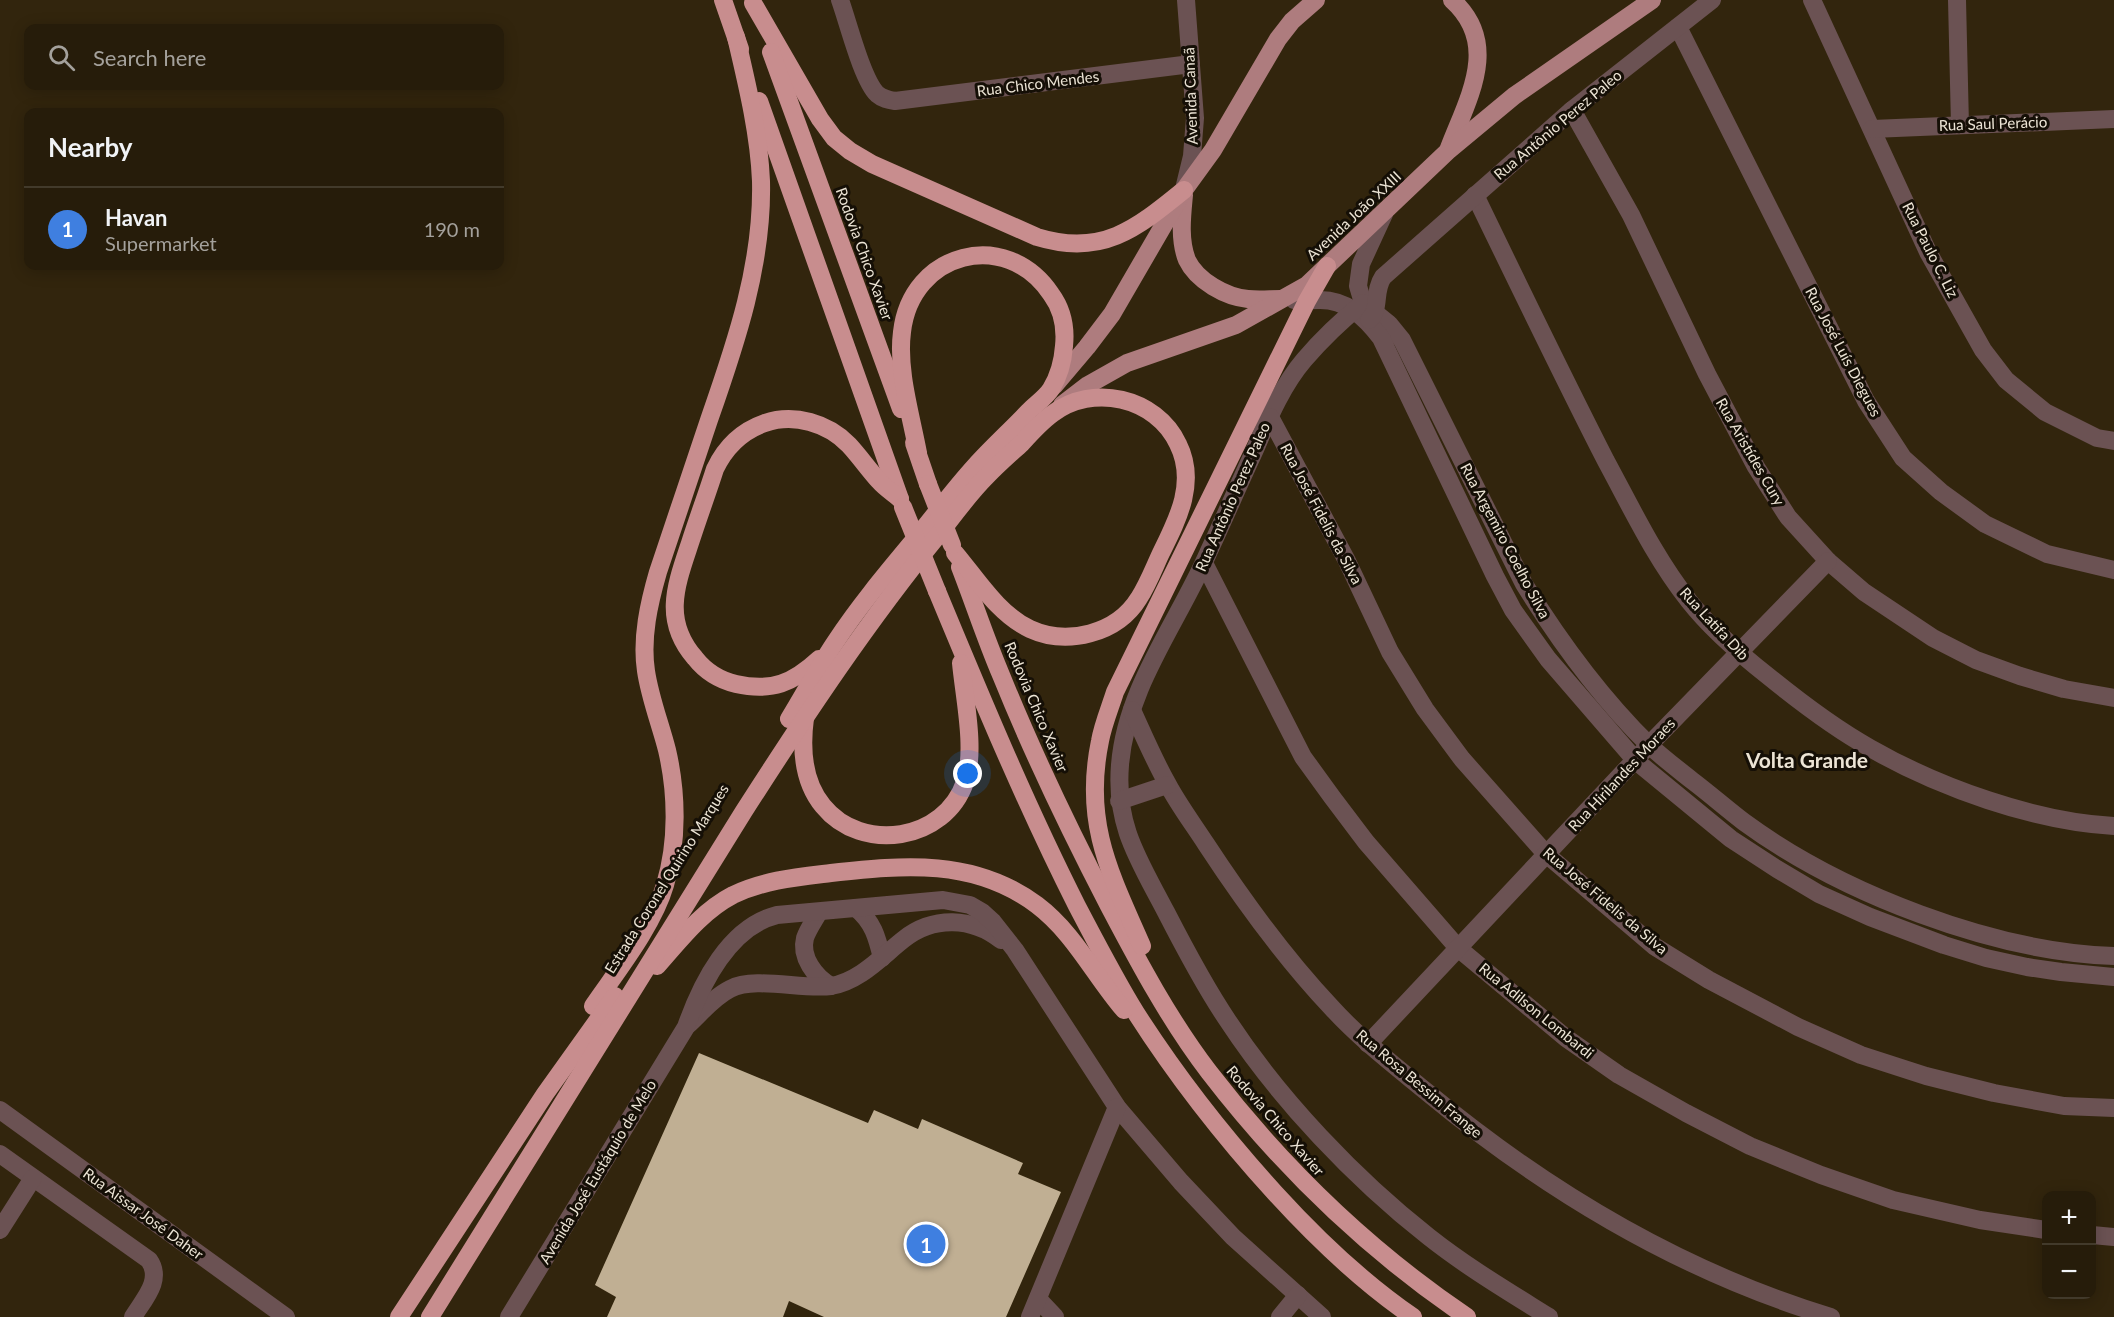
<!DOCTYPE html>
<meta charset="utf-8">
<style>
:root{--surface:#261c0a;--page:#322918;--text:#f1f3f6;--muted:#a4a19c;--line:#423a2b;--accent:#fc8fc3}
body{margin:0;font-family:Lato,sans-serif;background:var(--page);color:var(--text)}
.controls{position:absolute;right:18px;bottom:18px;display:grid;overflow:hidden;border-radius:12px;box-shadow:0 3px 15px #0003}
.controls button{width:54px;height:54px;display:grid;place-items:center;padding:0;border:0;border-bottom:2px solid var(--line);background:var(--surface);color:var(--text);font:30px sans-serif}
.you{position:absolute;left:968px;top:774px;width:21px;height:21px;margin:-15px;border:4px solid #fff;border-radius:50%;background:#1a73e8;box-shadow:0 0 0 9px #1a73e833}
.badge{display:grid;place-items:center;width:39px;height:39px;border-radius:50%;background:var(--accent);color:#fff;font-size:20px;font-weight:700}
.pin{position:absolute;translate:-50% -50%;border:3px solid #fff;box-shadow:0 2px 6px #0006}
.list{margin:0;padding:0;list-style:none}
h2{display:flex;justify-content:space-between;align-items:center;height:78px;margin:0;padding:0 24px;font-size:26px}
h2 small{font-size:20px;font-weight:400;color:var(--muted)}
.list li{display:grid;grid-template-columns:39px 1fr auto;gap:18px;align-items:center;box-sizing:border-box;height:84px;padding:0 24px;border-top:2px solid var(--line)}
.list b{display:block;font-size:22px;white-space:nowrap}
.list p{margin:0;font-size:20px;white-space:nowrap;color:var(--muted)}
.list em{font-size:20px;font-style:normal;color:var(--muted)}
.icon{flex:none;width:33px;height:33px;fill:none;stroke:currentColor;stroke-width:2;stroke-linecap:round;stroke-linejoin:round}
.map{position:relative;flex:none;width:2114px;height:1317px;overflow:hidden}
.search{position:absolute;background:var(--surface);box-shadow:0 3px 15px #0003;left:24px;top:24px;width:480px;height:66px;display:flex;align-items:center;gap:15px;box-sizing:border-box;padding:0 21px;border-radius:12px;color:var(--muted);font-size:22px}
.panel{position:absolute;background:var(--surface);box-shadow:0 3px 15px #0003;left:24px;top:108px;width:480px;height:162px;border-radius:12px}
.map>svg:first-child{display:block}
</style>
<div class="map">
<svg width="2114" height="1317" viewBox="0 0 2114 1317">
<rect width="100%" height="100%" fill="#32250d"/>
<polygon fill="#c0af93" points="699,1053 868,1123 874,1110 918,1129 922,1119 1023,1163 1018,1174 1061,1192 1006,1317 824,1317 789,1301 783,1317 607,1317 616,1297 595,1285"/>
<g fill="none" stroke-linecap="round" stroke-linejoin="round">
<g stroke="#6b5253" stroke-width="18">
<path d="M840,0C848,22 862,79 877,94C883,99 888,100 895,101L1191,64"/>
<polyline points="1812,0 1928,252 1983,350 2006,380 2045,412 2097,438 2114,441"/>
<polyline points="1957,0 1960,125"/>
<polyline points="1678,27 1866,401 1903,458 1941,492 1985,524 2047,554 2114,570"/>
<polyline points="1572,110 1631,215 1707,374 1756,467 1788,517 1828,561 1864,592 1933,638 1976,660 2020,676 2064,689 2114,698"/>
<polyline points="1872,129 2114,119"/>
<polyline points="1184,189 1192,156 1195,118 1186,0"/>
<path d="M1475,195C1518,284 1561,373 1606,461C1632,509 1655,558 1689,601C1711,629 1740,654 1768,676C1800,702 1834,728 1870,748C1938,787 2035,822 2114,826"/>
<path d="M1384,214L1361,264L1358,286L1363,303L1389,324L1402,340L1524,584C1560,642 1600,697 1649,745C1663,758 1679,770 1694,782C1711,795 1727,809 1744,822C1841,893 1993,952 2114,956"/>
<path d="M1294,300C1302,301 1310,300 1318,300C1346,299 1365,317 1381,338L1495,576L1513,610L1548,659L1636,761L1731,839L1777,869L1819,894L1870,917L1944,945L1986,958L2027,967L2061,972L2114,977"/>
<path d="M1363,303C1342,320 1321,340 1304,360C1281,387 1267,422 1253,454C1238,486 1224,519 1209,551C1179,621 1126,687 1120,765C1115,826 1139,860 1166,912C1185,949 1205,987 1228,1021C1280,1100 1355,1179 1429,1237C1467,1267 1509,1292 1549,1317"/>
<path d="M1369,320C1381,308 1373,292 1383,277L1572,110L1712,0"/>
<polyline points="1270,417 1347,561 1390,652 1425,709 1462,759 1546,854 1654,946 1709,980 1798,1027 1861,1055 1926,1076 1994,1093 2064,1106 2114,1108"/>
<polyline points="1204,563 1303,757 1332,797 1366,842 1458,948 1566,1038 1619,1075 1686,1113 1750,1146 1821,1175 1893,1200 1980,1220 2046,1230"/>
<path d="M1132,710C1143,734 1154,760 1167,783C1178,804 1193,824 1206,844C1244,902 1283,956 1331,1007C1360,1039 1394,1065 1428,1093C1548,1192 1682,1272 1831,1317"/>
<polyline points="1119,801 1167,785"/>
<path d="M856,908C873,922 877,937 882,958"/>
<path d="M819,912C814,921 808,929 805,938C800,957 815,977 831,986"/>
<path d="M688,1025C701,1013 714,997 730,989C755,976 802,990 831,986C860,981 881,957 904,939C933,916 972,917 1001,940"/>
<polyline points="1368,1044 1649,745 1828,561"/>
<polyline points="0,1110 286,1317"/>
<path d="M0,1154L149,1260C163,1280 144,1299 133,1317"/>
<polyline points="0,1230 33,1178"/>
<polyline points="2092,1235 2114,1237"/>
<polyline points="1038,1299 1055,1317"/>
<path d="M509,1317L686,1027C701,984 729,927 777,915L943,900L970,905L982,912L993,922L1015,950L1117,1107L1181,1182L1233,1237L1322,1317"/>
<polyline points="1030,1317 1117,1107"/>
<polyline points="1280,1317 1298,1295"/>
</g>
<g stroke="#ae7c7e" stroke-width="18">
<path d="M1449,148C1468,98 1501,44 1452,0"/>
<path d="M1184,195C1182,216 1179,240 1187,260C1197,281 1226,297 1248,299C1259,300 1270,299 1281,299"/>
<polyline points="1054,386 1087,347 1112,314 1184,190 1213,150 1278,39 1292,21 1316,0"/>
<polyline points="1062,405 1088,385 1127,363 1236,325 1307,285 1449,150 1514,96 1652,0"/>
</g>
<g stroke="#c88d8e" stroke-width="18">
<polyline points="723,0 740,49"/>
<path d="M753,3L820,119L834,138L850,151L872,164L1037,237C1102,257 1136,229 1184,190"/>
<polyline points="771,52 901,409"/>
<polyline points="759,101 900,499"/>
<polyline points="914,443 928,484"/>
<path d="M960,567C974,603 986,640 1001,675C1033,754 1070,831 1109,906C1139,963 1170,1021 1209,1072C1282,1167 1368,1250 1467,1317"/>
<path d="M937,591C981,697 1025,803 1077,906C1096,942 1115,979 1136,1013C1177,1077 1224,1137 1275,1193C1316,1238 1362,1282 1413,1317"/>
<path d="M819,659C793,683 772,692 736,684C719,680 706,672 695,658C662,620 676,585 690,543C698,518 707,494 715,469C725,448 742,431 765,423C794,413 828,423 849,445C860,457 869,470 879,481C885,488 893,493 900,499"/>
<path d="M805,718C801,748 803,782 823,806C862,854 945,841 965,782C976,750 964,696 961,663"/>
<path d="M789,719C805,693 819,666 836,641C861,603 891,568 920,533C938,511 955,488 975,466C992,447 1011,430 1029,411C1036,404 1046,397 1051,389C1059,376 1063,360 1064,346C1066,327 1062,309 1051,294C1006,227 911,252 902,332C897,370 911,415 918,453"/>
<path d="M1142,946C1110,873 1083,823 1100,741C1103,724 1110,708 1115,692L1307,301L1327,266"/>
<path d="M657,966C680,940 702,911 733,895C764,880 798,877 831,873C904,865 974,858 1037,905C1074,933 1094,975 1124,1010"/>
<path d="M593,1006C617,971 653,926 665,885C678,842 677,793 667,750C660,723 650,698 646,671C641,638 649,603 658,572C675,521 692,471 709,420C736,343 763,264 761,181C759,133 747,84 736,37"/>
<polyline points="399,1317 545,1094 615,996"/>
<path d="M430,1317C534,1148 638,979 744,811C805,716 867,622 939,534C954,515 969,494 986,477C997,465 1010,454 1022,443C1031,433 1041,422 1052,414C1092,383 1156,397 1178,444C1197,482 1178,519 1161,553C1154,568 1148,584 1139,598C1117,634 1067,646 1030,629C998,614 977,579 955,553"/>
</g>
<g stroke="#c88d8e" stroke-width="18">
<polyline points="928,484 952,545"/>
<polyline points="903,507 937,591"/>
</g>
</g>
<g text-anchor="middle" stroke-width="6" stroke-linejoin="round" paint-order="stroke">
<g font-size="15" fill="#ece4d5" stroke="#150f06">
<text transform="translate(1038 84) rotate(-7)" y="5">Rua Chico Mendes</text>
<text transform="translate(1191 96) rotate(-92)" y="5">Avenida Canaã</text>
<text transform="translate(1993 124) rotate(-2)" y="5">Rua Saul Perácio</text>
<text transform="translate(1558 125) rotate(-40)" y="5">Rua Antônio Perez Paleo</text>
<text transform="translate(1354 216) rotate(-43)" y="5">Avenida João XXIII</text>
<text transform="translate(1930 250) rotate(63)" y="5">Rua Paulo C. Liz</text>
<text transform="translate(864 254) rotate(70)" y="5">Rodovia Chico Xavier</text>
<text transform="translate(1843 352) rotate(62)" y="5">Rua José Luís Diegues</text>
<text transform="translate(1750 452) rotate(60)" y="5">Rua Aristídes Cury</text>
<text transform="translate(1233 497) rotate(-66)" y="5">Rua Antônio Perez Paleo</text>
<text transform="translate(1321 514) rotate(62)" y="5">Rua José Fidelis da Silva</text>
<text transform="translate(1505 541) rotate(62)" y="5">Rua Argemiro Coelho Silva</text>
<text transform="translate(1714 624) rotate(47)" y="5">Rua Latifa Dib</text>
<text transform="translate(1036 707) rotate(67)" y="5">Rodovia Chico Xavier</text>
<text transform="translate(1622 775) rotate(-47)" y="5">Rua Hirilandes Moraes</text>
<text transform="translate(667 879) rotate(-58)" y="5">Estrada Coronel Quirino Marques</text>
<text transform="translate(1605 901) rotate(40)" y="5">Rua José Fidelis da Silva</text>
<text transform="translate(1536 1011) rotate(39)" y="5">Rua Adilson Lombardi</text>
<text transform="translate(1419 1084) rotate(40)" y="5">Rua Rosa Bessim Frange</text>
<text transform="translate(1275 1121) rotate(49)" y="5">Rodovia Chico Xavier</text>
<text transform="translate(598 1172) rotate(-59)" y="5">Avenida José Eustáquio de Melo</text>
<text transform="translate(143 1214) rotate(36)" y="5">Rua Aissar José Daher</text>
</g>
<g font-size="21" font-weight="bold" fill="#ece4d5" stroke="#150f06">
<text x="1807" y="768">Volta Grande</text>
</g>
</g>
</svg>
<div class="controls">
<button>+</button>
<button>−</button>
</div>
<div class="you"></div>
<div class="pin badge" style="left:926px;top:1244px;background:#3f7fe0">1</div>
<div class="search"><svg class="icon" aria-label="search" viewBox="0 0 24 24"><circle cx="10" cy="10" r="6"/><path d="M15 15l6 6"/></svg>Search here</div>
<section class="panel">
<h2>Nearby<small></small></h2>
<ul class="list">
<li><span class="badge" style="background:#3f7fe0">1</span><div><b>Havan</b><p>Supermarket</p></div><em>190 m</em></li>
</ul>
</section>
</div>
